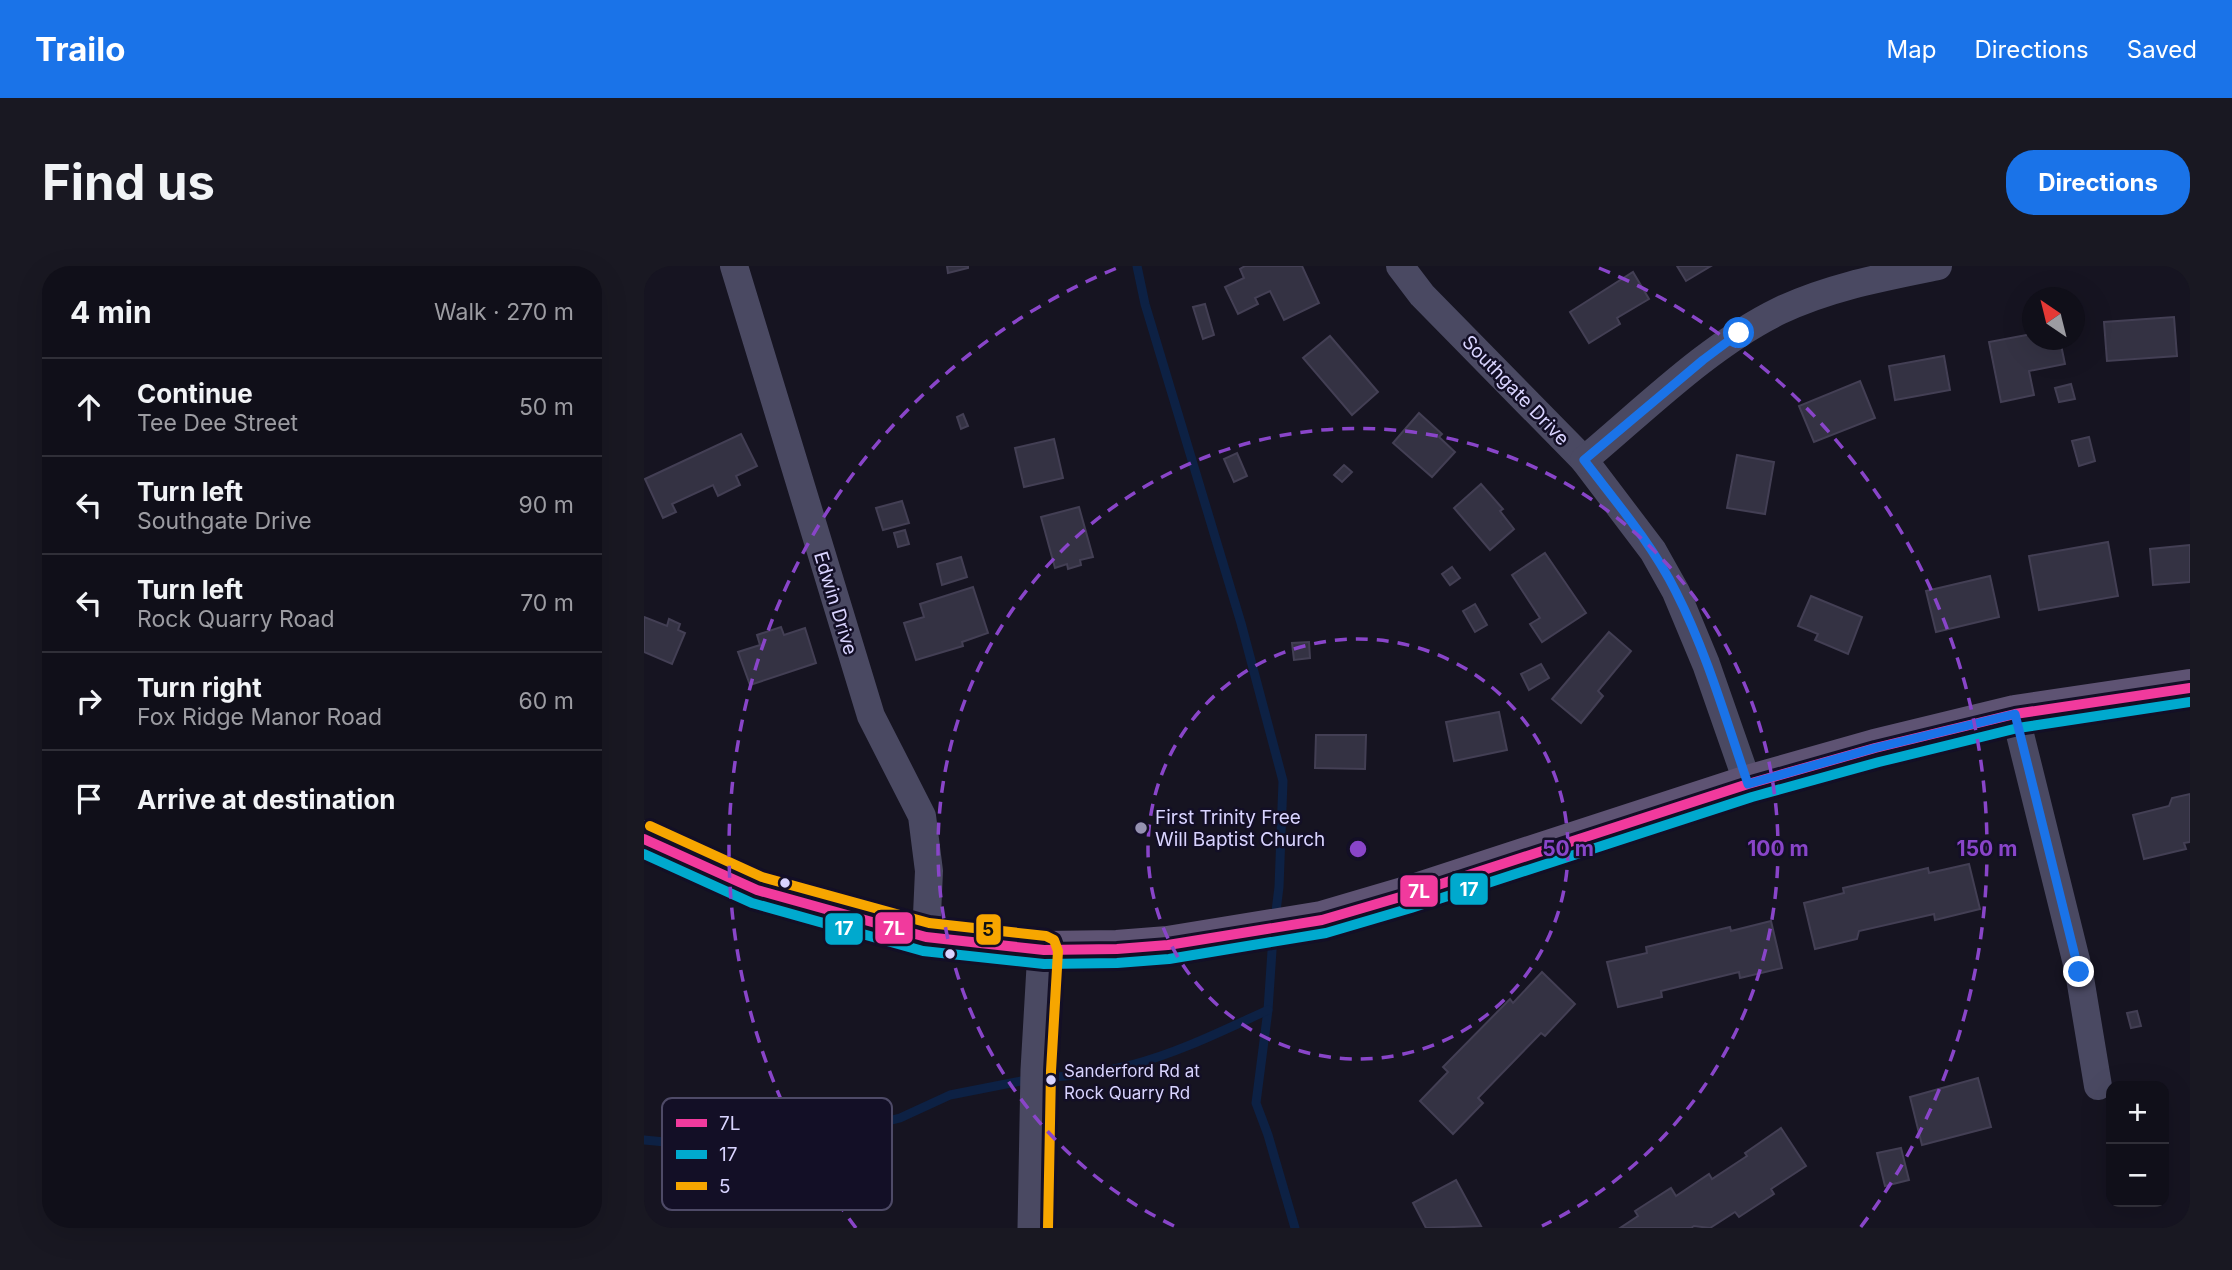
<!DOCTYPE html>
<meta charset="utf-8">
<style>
:root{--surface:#100f19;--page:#191822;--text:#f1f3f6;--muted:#9c9ca2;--line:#302f38;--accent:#1a73e8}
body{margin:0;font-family:Inter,sans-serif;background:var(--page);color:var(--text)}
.controls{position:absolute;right:21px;bottom:21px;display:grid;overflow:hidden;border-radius:14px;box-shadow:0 7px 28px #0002}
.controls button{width:63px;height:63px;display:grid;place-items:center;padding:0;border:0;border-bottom:2px solid var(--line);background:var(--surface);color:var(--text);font:35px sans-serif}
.compass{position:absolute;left:1378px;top:21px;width:63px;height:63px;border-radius:50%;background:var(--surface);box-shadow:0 7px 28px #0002;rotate:325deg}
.stop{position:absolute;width:21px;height:21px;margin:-16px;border:5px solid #1a73e8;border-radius:50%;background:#fff}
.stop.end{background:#1a73e8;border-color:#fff;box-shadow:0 2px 7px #0008}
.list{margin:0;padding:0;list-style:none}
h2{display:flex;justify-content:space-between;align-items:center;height:91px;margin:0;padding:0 28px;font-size:30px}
h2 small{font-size:23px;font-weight:400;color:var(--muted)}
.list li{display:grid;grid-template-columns:46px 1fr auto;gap:21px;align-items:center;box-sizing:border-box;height:98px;padding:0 28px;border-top:2px solid var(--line)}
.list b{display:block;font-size:26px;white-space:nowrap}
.list p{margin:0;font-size:23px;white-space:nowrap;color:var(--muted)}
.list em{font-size:23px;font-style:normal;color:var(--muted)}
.icon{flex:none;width:38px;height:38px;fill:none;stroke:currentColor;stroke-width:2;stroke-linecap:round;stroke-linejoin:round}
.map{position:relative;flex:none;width:1546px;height:962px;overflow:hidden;border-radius:28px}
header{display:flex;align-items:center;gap:42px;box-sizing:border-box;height:98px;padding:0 35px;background:var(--accent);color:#fff}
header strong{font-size:33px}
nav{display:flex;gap:38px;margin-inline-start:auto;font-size:24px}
.intro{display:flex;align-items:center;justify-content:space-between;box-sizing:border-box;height:168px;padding:0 42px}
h1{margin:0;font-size:49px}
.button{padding:18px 32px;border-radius:28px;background:var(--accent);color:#fff;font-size:24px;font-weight:700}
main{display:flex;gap:42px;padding:0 42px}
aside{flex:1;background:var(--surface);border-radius:28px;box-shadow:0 7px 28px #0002}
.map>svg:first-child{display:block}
</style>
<header>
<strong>Trailo</strong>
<nav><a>Map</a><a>Directions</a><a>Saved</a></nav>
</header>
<div class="intro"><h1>Find us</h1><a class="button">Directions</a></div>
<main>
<aside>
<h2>4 min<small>Walk · 270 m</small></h2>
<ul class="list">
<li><svg class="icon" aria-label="ahead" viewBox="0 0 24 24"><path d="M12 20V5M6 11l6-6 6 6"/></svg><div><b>Continue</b><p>Tee Dee Street</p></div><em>50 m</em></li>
<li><svg class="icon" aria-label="left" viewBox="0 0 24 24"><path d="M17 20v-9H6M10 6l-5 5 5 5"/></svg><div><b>Turn left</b><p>Southgate Drive</p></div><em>90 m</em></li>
<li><svg class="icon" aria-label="left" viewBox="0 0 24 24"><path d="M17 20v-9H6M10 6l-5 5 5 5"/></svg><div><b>Turn left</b><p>Rock Quarry Road</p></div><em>70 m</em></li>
<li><svg class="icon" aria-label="right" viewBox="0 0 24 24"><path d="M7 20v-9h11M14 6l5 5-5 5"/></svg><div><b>Turn right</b><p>Fox Ridge Manor Road</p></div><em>60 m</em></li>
<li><svg class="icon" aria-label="arrive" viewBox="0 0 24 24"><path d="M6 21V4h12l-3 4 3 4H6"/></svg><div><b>Arrive at destination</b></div></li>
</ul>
</aside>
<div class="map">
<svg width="1546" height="962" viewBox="0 0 1546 962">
<rect width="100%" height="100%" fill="#161421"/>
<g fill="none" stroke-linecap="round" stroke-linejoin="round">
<g stroke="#0d2144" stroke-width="9">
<polyline points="493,0 501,38 597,357 639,515 635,621 631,653"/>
<polyline points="629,670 624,744 612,837 624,869 651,962"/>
<path d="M400,812C429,810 459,806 487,799C534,787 580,764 624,744"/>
<polyline points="0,874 84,882 132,883 256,852 306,829 387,813"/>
</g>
</g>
<g fill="#343243" stroke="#433f54" stroke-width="2">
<polygon points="303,0 324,0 324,2 304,7"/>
<polygon points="601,0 658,0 675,37 640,54 626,25 611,32 614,38 594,48 581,21 600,12 596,3"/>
<polygon points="1033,0 1067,0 1042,15"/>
<polygon points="989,6 1005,33 973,52 976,58 945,77 926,46"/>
<polygon points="561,38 570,69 559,73 549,41"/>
<polygon points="1530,51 1533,90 1463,95 1460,56"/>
<polygon points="1388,68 1388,74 1416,74 1421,98 1385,105 1390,129 1357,136 1345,76"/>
<polygon points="686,70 734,126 708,149 659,92"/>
<polygon points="1300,90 1306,124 1251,134 1245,100"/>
<polygon points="1216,115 1231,152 1170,176 1155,140"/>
<polygon points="1427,118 1431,133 1415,136 1411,122"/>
<polygon points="775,147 798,168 795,171 811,186 788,211 749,177"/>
<polygon points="319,148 324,160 317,163 313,151"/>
<polygon points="97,168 113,200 92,210 96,219 74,230 69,219 28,238 32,246 19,252 1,213"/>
<polygon points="1445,171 1451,195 1435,200 1428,175"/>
<polygon points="410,173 419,212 380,221 371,182"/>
<polygon points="593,187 603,210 590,216 580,193"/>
<polygon points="1093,189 1130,196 1121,248 1083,242"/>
<polygon points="700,199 708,206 698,216 690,209"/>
<polygon points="837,218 859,243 856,245 870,263 846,284 810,242"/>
<polygon points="258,235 265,257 239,264 232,242"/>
<polygon points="435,241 449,291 436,294 437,299 424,303 423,298 411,302 397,251"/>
<polygon points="261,264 265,278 254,281 250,267"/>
<polygon points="1464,276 1474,330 1395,344 1385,290"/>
<polygon points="1546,279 1546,316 1509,319 1506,283"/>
<polygon points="901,287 942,347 898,376 886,358 896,352 868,309"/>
<polygon points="317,291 323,311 298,319 293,298"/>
<polygon points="808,301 816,312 806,319 798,308"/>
<polygon points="1346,310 1355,351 1292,366 1282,325"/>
<polygon points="329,321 344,367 318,376 319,380 272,394 260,357 280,351 276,338"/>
<polygon points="1167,330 1218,351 1204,388 1171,374 1174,368 1154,360"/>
<polygon points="831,338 843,359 831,366 819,345"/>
<polygon points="0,351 23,360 25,353 36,358 34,364 41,367 28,398 0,386"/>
<polygon points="137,361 140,369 161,362 172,397 106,419 94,386 116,379 113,369"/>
<polygon points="965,366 987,385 954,425 959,430 937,457 908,433"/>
<polygon points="665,376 666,392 650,394 648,377"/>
<polygon points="897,398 905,412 885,424 877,408"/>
<polygon points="855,446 863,484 810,495 802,456"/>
<polygon points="672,469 722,469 721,503 671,502"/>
<polygon points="1546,528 1546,576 1540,577 1542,583 1500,593 1489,549 1525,540 1528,532"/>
<polygon points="1325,598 1336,643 1291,654 1290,648 1215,665 1213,673 1171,683 1160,637 1200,627 1199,622 1284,602 1285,607"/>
<polygon points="1127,655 1138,702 1096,712 1095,706 1017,725 1018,731 974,741 963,696 1003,687 1002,681 1086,661 1087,665"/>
<polygon points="898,706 931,738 901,770 897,767 834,832 839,837 809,868 776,835 804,806 799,801 866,733 869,737"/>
<polygon points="1493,745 1497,760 1487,762 1483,747"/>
<polygon points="1334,812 1347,861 1278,879 1266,831"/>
<polygon points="1137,862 1162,900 1127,923 1130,928 1095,951 1091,946 1066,962 1050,960 1047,962 976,962 994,950 991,945 1027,922 1032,930 1065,908 1068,913 1103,890 1101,887"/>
<polygon points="1257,882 1265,914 1241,920 1233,887"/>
<polygon points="812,914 837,960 782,962 769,937"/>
</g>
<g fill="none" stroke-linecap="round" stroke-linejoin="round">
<g stroke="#4a4962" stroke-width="28">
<polyline points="90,0 227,450 278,550 285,605 282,671"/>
<polyline points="756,0 778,29 940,194 1009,285 1032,326 1062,398 1104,518"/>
<path d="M940,194C1000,144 1065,79 1135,45C1185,21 1240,11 1294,0"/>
<polyline points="1371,448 1435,706 1454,820"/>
</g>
<polyline stroke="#4a4962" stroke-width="33" points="390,962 393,804 400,684"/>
<polyline stroke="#5e5373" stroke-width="38" points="0,573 113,624 282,671 400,684 473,683 524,679 678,654 763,629 1104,518 1231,482 1371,448 1546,422"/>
<defs>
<polyline id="bus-1" points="0,573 113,624 282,671 400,684 473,683 524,679 678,654 763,629 1104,518 1231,482 1371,448 1546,422"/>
<polyline id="bus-2" points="0,588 108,637 279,685 400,698 473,697 525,693 682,667 767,642 1108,531 1235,496 1374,462 1546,436"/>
<polyline id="bus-3" points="6,560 118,611 285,657 402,670 410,674 414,685 407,805 404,962"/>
</defs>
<use href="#bus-1" stroke="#130f26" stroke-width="16"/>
<use href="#bus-2" stroke="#130f26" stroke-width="16"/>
<use href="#bus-3" stroke="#130f26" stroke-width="16"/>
<use href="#bus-1" stroke="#f13a9d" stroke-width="10"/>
<use href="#bus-2" stroke="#00a9ce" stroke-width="10"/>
<use href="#bus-3" stroke="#f7a600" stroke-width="10"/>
</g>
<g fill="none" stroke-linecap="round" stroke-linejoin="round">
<path stroke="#1a73e8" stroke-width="9" d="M1095,67L1059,94L940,194C972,236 1008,278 1032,326C1063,387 1082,454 1104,518L1231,482L1371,448L1435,706"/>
</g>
<g fill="none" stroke="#8945c9" stroke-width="3.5" stroke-dasharray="12 9">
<circle cx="714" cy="583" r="210"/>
<path d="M530 960A420 420 0 1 1 898 960"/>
<path d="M212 962A629 629 0 0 1 473 2M955 2A629 629 0 0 1 1216 962"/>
</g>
<circle fill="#9591b1" stroke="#130f26" stroke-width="2.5" cx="497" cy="562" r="7"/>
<g fill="#d9d4ff" stroke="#130f26" stroke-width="2.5">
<circle cx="141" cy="617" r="6"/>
<circle cx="306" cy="688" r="6"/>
<circle cx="407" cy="814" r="6"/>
</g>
<g text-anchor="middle" stroke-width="5" stroke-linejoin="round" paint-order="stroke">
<g font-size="17" fill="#d9d4ff" stroke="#130f26" text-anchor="start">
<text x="420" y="811">Sanderford Rd at<tspan x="420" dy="22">Rock Quarry Rd</tspan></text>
</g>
<g font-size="19" fill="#d9d4ff" stroke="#130f26">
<text transform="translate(872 124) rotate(46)" y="7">Southgate Drive</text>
<text transform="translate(192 337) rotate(73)" y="7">Edwin Drive</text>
</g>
<g font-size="19" fill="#d9d4ff" stroke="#130f26" text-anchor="start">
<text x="511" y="558">First Trinity Free<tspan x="511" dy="22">Will Baptist Church</tspan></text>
</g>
</g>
<rect x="18" y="832" width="230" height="112" rx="10" fill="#130f26" stroke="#4e4a67" stroke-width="2"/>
<rect x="32" y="853" width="31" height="8" fill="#f13a9d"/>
<rect x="32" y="884" width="31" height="9" fill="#00a9ce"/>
<rect x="32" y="916" width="31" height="8" fill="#f7a600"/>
<g font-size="19" fill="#d9d4ff">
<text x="75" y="864">7L</text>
<text x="75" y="895">17</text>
<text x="75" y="927">5</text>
</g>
<circle cx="714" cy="583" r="10" fill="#8945c9" stroke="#130f26" stroke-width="3.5"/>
<g font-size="21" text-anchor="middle" font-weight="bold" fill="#8945c9" stroke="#130f26" stroke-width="5" stroke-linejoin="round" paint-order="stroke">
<text x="924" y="590">50 m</text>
<text x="1134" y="590">100 m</text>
<text x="1343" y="590">150 m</text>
</g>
<g stroke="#130f26" stroke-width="2.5">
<rect x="805" y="606" width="40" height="34" rx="7" fill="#00a9ce"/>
<rect x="755" y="608" width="40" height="34" rx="7" fill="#f13a9d"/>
<rect x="230" y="645" width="40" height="34" rx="7" fill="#f13a9d"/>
<rect x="180" y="646" width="40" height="34" rx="7" fill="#00a9ce"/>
<rect x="331" y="647" width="27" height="33" rx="7" fill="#f7a600"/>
</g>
<g font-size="19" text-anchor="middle" font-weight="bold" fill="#fff">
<text x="825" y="630">17</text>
<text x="775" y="632">7L</text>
<text x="250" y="669">7L</text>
<text x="200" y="669">17</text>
</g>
<g font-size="19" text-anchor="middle" font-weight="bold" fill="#111">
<text x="344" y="670">5</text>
</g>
</svg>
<div class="controls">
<button>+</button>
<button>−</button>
</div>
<svg class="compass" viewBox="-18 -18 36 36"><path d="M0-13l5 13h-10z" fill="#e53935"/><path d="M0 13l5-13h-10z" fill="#9c9ca2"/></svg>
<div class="stop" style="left:1095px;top:67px"></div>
<div class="stop end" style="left:1435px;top:706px"></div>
</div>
</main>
